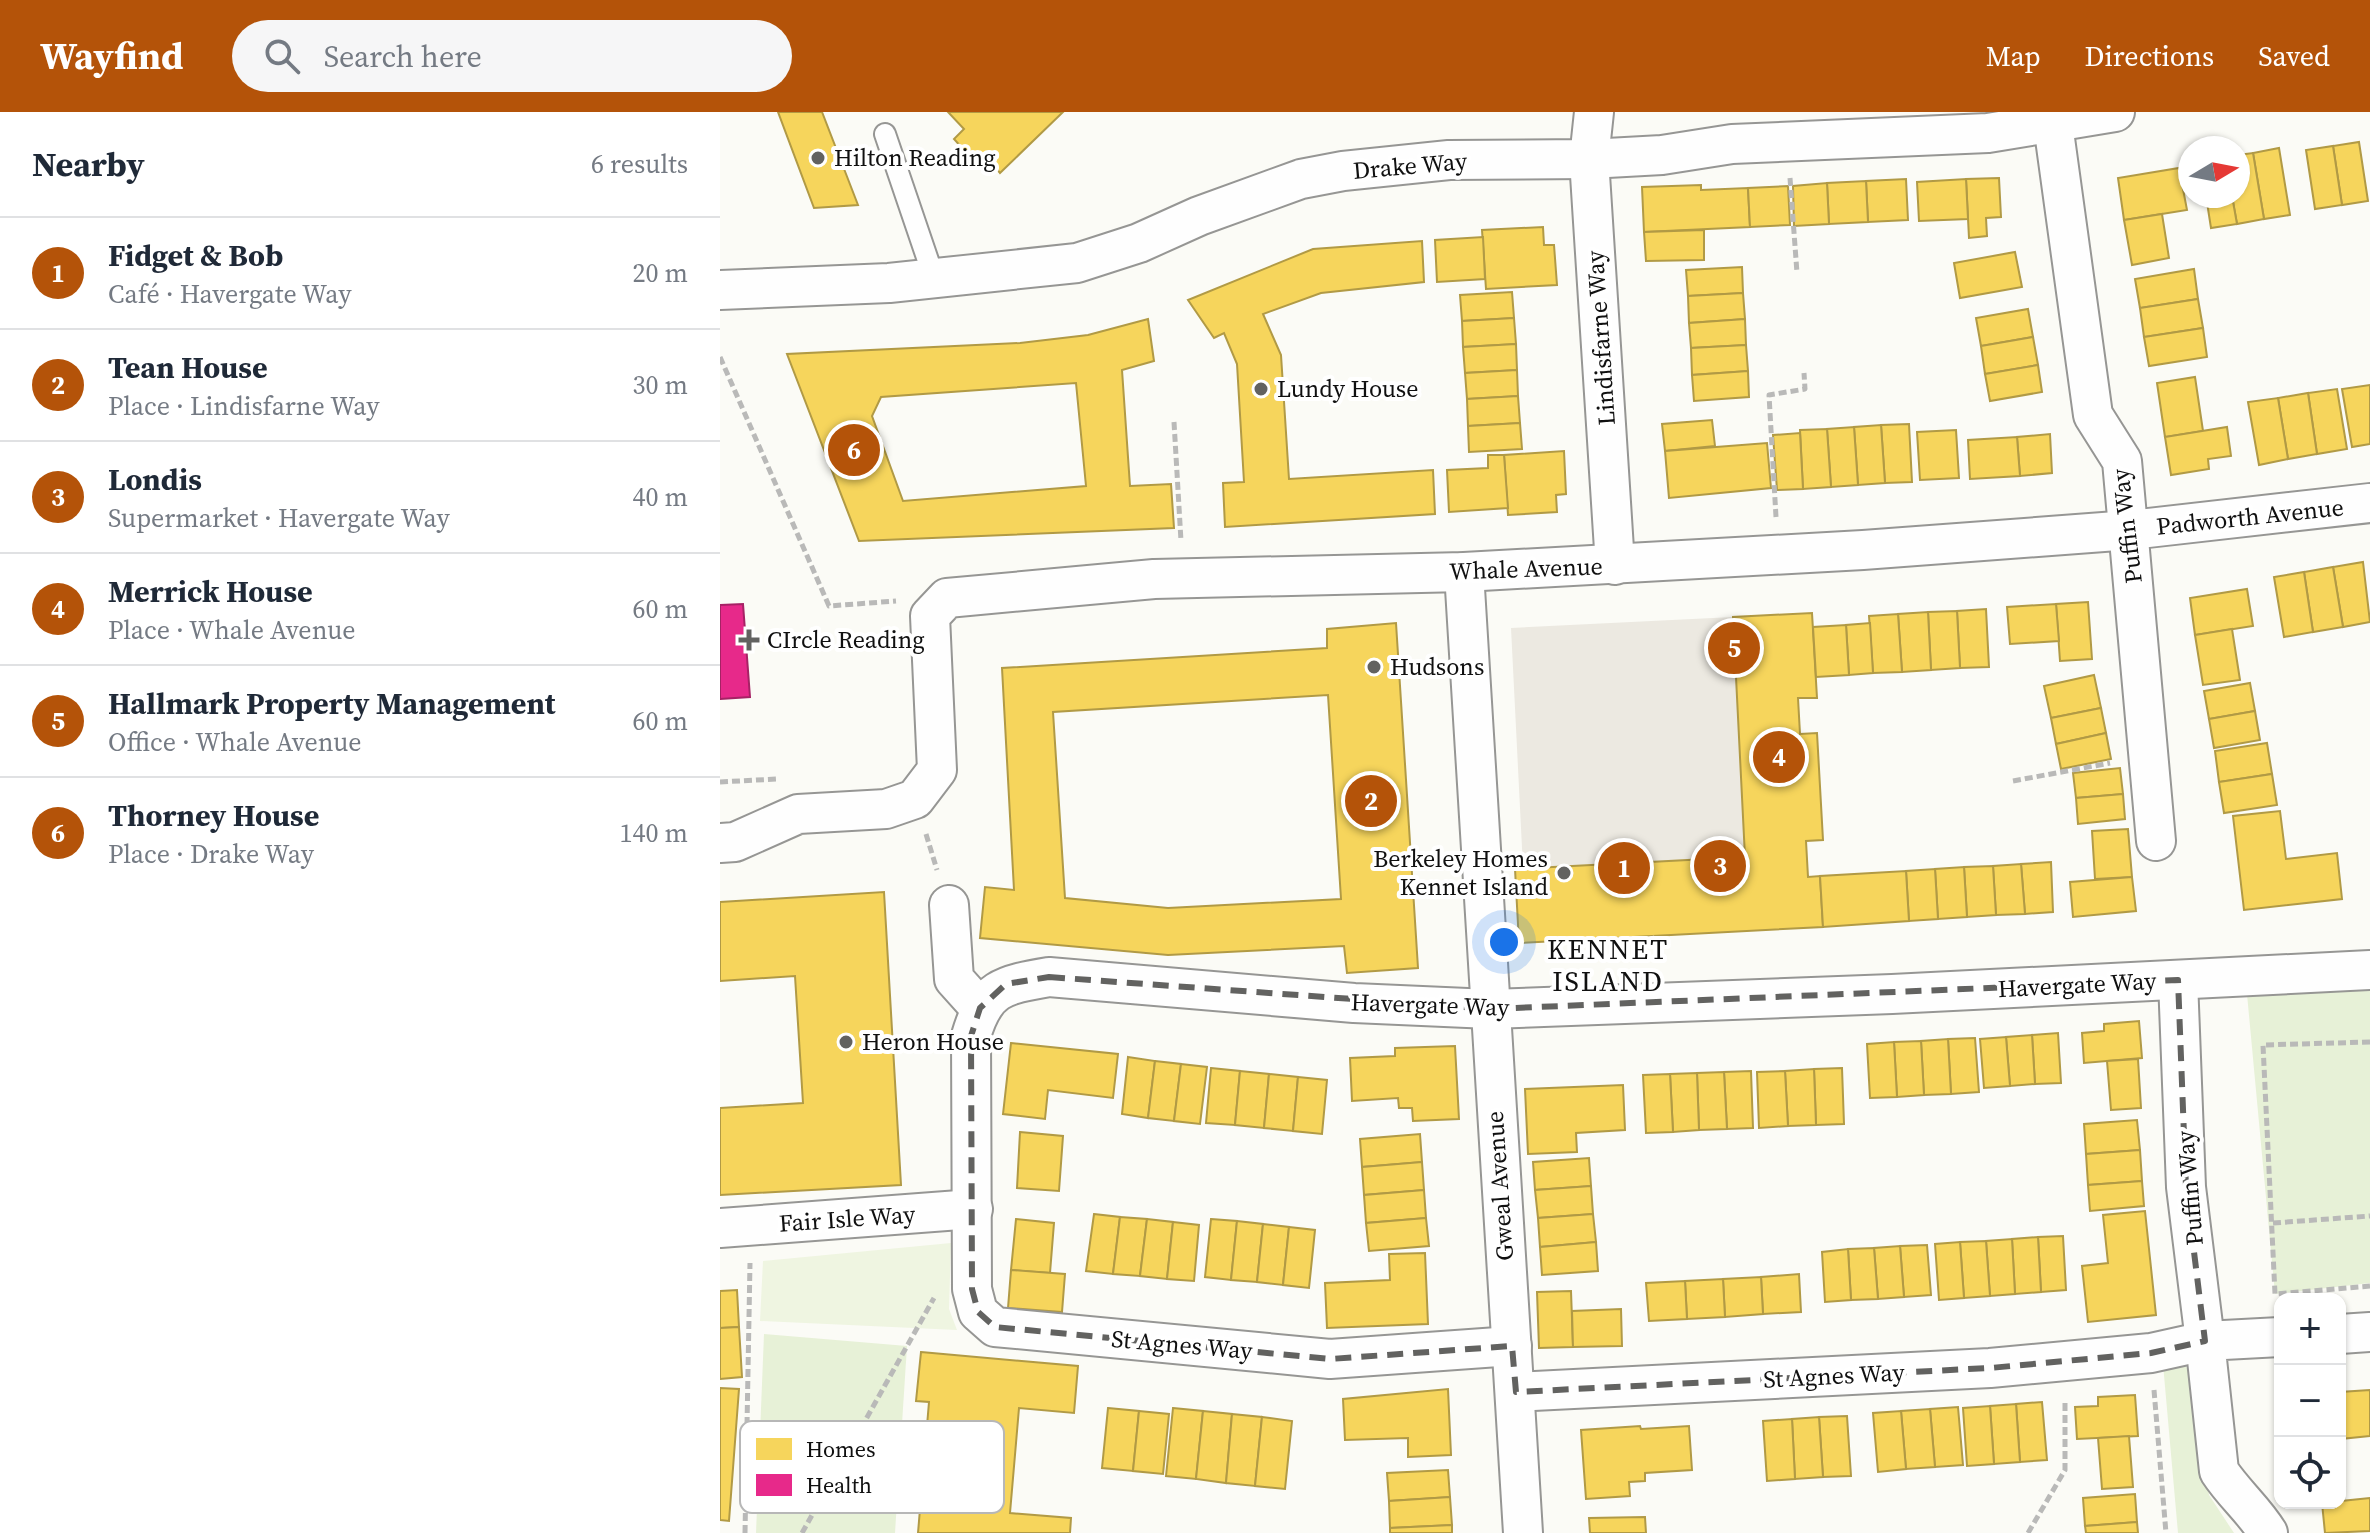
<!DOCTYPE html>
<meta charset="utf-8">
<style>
:root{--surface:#fff;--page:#f6f6f7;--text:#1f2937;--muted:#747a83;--line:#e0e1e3;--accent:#b45309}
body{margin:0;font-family:"Source Serif 4",serif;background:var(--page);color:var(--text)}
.controls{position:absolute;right:24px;bottom:24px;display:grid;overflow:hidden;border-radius:16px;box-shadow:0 2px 6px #0004}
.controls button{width:72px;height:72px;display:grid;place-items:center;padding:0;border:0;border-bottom:2px solid var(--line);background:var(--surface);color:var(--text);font:40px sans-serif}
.compass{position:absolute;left:1458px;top:24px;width:72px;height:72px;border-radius:50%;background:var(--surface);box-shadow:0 2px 6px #0004;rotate:80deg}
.you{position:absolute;left:784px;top:830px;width:28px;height:28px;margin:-20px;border:6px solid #fff;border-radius:50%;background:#1a73e8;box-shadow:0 0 0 12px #1a73e833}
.badge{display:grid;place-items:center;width:52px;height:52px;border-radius:50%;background:var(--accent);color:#fff;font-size:26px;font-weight:700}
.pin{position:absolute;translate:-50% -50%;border:4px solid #fff;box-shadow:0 2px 8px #0006}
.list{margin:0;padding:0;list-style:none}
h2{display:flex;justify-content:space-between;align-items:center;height:104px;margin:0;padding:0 32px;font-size:34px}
h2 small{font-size:26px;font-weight:400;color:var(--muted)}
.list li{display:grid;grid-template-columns:52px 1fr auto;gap:24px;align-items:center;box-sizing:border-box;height:112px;padding:0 32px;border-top:2px solid var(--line)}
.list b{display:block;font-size:30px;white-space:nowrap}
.list p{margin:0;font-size:26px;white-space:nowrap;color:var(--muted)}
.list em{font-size:26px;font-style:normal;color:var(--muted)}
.icon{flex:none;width:44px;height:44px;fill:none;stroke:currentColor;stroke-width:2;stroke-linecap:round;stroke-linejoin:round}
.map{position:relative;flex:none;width:1650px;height:1421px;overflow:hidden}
header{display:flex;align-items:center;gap:48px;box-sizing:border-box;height:112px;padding:0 40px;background:var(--accent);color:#fff}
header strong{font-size:38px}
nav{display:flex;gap:44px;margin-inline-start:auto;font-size:28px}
.search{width:560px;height:72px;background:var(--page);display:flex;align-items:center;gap:20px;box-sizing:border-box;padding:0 28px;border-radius:44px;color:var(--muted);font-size:30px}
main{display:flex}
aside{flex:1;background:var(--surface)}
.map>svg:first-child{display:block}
</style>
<header>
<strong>Wayfind</strong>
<div class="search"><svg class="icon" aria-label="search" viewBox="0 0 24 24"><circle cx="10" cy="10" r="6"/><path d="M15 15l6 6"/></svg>Search here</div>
<nav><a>Map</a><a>Directions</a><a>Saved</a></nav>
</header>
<main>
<aside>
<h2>Nearby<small>6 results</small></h2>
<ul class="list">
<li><span class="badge">1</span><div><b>Fidget &amp; Bob</b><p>Café · Havergate Way</p></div><em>20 m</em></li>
<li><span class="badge">2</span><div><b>Tean House</b><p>Place · Lindisfarne Way</p></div><em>30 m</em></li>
<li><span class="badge">3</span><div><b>Londis</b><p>Supermarket · Havergate Way</p></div><em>40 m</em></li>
<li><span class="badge">4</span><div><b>Merrick House</b><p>Place · Whale Avenue</p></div><em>60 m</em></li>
<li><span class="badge">5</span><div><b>Hallmark Property Management</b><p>Office · Whale Avenue</p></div><em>60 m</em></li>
<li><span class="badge">6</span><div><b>Thorney House</b><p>Place · Drake Way</p></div><em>140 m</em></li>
</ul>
</aside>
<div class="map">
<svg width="1650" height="1421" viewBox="0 0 1650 1421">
<rect width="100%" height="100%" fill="#fbfbf6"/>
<g fill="#e7f1d7">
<polygon points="1650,878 1650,1171 1555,1182 1527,882"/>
<polygon points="44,1222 187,1234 175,1421 36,1421"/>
<polygon points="1463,1251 1475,1266 1489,1383 1514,1421 1458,1421 1443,1252"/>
</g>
<polygon fill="#eff5e1" points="231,1131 229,1197 237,1218 40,1209 43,1149"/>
<polygon fill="#ece9e1" points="1013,505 1025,745 803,756 791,516"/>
<g fill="#f6d55c" stroke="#b19a45" stroke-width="2" fill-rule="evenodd">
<polygon points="58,0 102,0 138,93 94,96"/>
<polygon points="228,0 343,0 280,61 270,49 261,57 234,27 244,17"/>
<polygon points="1639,30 1648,89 1622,93 1613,34"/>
<polygon points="1613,34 1622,93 1595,97 1586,38"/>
<polygon points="1559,36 1570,103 1544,107 1533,41"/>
<polygon points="1533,41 1544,107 1517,112 1512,84 1518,84 1518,43"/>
<polygon points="1459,56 1467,98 1404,108 1398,66"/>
<polygon points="1279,66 1281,105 1266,106 1267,124 1249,126 1246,67"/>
<polygon points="1186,67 1188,108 1148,110 1146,69"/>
<polygon points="1246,67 1248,107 1199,109 1197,70"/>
<polygon points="1146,69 1148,110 1109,112 1107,71"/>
<polygon points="1107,71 1109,112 1074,114 1073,74"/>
<polygon points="981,73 981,78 1028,76 1030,115 924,120 922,75"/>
<polygon points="1068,74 1070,113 1030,115 1028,76"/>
<polygon points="1486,84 1512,84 1517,112 1491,116"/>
<polygon points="1442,102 1449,146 1412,153 1404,108"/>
<polygon points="823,115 824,133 834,133 837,173 766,177 762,118"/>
<polygon points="984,118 984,148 926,149 924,120"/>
<polygon points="763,125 765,167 717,170 715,128"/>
<polygon points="702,129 704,170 601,181 543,202 561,243 569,367 713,358 715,402 505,415 503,371 524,370 517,252 504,221 494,226 468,188 593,137"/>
<polygon points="1295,140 1302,175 1240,186 1234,151"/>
<polygon points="1022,155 1023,181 968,184 966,158"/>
<polygon points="1474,157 1478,187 1420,196 1415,167"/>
<polygon points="792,180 794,206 742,209 740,183"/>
<polygon points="1023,181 1025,207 969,211 968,184"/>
<polygon points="1478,187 1483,216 1424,225 1420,196"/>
<polygon points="1308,197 1313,225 1261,234 1256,206"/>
<polygon points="794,206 796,232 743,235 742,209"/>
<path d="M428,207L434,249L402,258L410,374L451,372L454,416L139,429L67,242L300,231L368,223ZM356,271L366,374L183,389L152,304L161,285Z"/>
<polygon points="1025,207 1026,233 971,236 969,211"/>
<polygon points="1483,216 1487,245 1429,254 1424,225"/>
<polygon points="1313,225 1318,253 1265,262 1261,234"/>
<polygon points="796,232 797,258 745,261 743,235"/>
<polygon points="1026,233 1028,259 972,263 971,236"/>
<polygon points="1318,253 1322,280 1270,289 1265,262"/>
<polygon points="797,258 798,284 747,287 745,261"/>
<polygon points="1028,259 1029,285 974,289 972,263"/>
<polygon points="1475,265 1483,319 1445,325 1437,271"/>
<polygon points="1650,273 1650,332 1632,335 1622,277"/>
<polygon points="1617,277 1627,337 1597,342 1588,281"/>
<polygon points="1588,281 1597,342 1568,347 1558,286"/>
<polygon points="798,284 800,311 748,314 747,287"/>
<polygon points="1558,286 1568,347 1539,353 1528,290"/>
<polygon points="992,308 995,334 945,339 942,312"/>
<polygon points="800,311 802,337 749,340 748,314"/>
<polygon points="1189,312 1192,370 1165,371 1161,313"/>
<polygon points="1161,313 1165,371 1138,373 1134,315"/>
<polygon points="1134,315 1138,373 1111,375 1107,317"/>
<polygon points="1507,315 1511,344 1488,347 1489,357 1451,363 1445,325"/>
<polygon points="1107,317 1111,375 1083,377 1080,318"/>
<polygon points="1236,318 1239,366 1200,368 1197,320"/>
<polygon points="1080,321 1083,377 1057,378 1053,323"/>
<polygon points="1330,322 1332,361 1300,364 1297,325"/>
<polygon points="1297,325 1300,364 1250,367 1248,328"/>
<polygon points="1047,331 1051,376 949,386 945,339"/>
<polygon points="844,339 846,382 836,383 837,400 788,403 784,343"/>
<polygon points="768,343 784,343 788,396 729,400 727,358 768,356"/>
<polygon points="1643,450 1650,510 1623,515 1613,455"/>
<polygon points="1613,455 1623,515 1593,520 1584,460"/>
<polygon points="1584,460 1593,520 1564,525 1554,465"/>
<polygon points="1527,477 1533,514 1475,523 1470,486"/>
<polygon points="1368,490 1372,547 1340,549 1336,492"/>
<polygon points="1336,492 1339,529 1290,532 1287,495"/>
<polygon points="1266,497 1269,555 1240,556 1237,499"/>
<polygon points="1237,499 1240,556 1211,558 1208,500"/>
<polygon points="1208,500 1211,558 1182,560 1178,502"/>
<polygon points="1092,501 1097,586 1078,586 1080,622 1097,621 1103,728 1086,729 1088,765 1100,764 1103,815 799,831 795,757 1025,745 1013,505"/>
<polygon points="1178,502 1182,560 1153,561 1149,504"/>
<path d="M676,511L698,856L627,861L624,834L448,843L260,826L265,775L294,778L282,556L607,536V517ZM608,583L621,787L448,796L345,786L333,600Z"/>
<polygon points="1150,511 1153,561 1129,563 1126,513"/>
<polygon points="1126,513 1129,563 1096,565 1093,515"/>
<polygon points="1512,517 1520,568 1483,573 1475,523"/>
<polygon points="1374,563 1381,596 1331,606 1324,574"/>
<polygon points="1530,571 1535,599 1489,607 1484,579"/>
<polygon points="1381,596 1386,621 1336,632 1331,606"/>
<polygon points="1535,599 1540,628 1494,636 1489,607"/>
<polygon points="1386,621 1391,647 1341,657 1336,632"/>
<polygon points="1547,631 1552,662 1499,670 1495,639"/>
<polygon points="1400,656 1403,682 1356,686 1353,661"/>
<polygon points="1552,662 1557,693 1504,701 1499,670"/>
<polygon points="1403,682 1405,707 1358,712 1356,686"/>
<polygon points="1560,699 1566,747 1617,741 1622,787 1524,798 1513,704"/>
<polygon points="1408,717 1412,765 1375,767 1372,719"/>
<polygon points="1331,750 1333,800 1305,802 1301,752"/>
<polygon points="1301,752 1305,802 1276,803 1273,754"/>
<polygon points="1273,754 1276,803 1247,805 1244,755"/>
<polygon points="1244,755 1247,805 1218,807 1215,757"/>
<polygon points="1215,757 1218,807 1189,809 1186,759"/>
<polygon points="1186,759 1189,809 1103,815 1100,764"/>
<polygon points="1412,765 1416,799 1353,805 1350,770"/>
<polygon points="164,780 181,1073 0,1083 0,996 83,991 75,864 0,869 0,790"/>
<polygon points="1419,909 1422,946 1364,951 1362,921 1384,919 1384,912"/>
<polygon points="1338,921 1341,971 1315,972 1312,923"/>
<polygon points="1312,923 1315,972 1290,974 1286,925"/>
<polygon points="1286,925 1290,974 1264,976 1260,927"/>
<polygon points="1255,926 1259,980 1231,982 1228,927"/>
<polygon points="1228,927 1231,982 1204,983 1201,929"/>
<polygon points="1201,929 1204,983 1177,985 1174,930"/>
<polygon points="1174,930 1177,985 1150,986 1147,932"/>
<polygon points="291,931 398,942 393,986 328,978 325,1007 283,1002"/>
<polygon points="735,934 739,1007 693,1009 692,996 679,996 678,986 632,989 630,946 675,944 675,936"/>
<polygon points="408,945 435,949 428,1006 402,1002"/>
<polygon points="1418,947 1421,996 1391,998 1387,949"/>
<polygon points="435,949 461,952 454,1009 428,1006"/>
<polygon points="461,952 487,955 480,1012 454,1009"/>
<polygon points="491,956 520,959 515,1013 486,1011"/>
<polygon points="1122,956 1124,1012 1096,1013 1094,957"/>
<polygon points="1094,957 1096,1013 1068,1014 1065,959"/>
<polygon points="520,959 549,962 544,1016 515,1013"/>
<polygon points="1031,959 1033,1016 1007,1017 1004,960"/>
<polygon points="1065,959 1068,1014 1039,1016 1037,960"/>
<polygon points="1004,960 1007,1017 979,1018 977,961"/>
<polygon points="977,961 979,1018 953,1020 950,962"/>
<polygon points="549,962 578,965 573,1019 544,1016"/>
<polygon points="950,962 953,1020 926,1021 923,963"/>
<polygon points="578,965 607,968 602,1022 573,1019"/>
<polygon points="903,973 905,1018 856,1021 857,1040 808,1042 805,977"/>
<polygon points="1417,1008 1420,1038 1366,1042 1364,1012"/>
<polygon points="300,1020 343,1024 339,1079 297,1076"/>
<polygon points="700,1022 702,1050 642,1055 640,1027"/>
<polygon points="1420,1038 1422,1069 1368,1073 1366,1042"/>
<polygon points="869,1046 871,1074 815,1078 813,1050"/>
<polygon points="702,1050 704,1078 644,1083 642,1055"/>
<polygon points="1422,1069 1424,1094 1370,1099 1368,1073"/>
<polygon points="871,1074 873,1102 818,1106 815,1078"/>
<polygon points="704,1078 706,1106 646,1111 644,1083"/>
<polygon points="1425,1099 1436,1203 1368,1210 1362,1154 1388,1151 1383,1103"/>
<polygon points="374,1102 400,1105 393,1162 366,1159"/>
<polygon points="873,1102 876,1130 820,1135 818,1106"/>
<polygon points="400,1105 427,1107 420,1164 393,1162"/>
<polygon points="706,1106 709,1134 649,1139 646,1111"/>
<polygon points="296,1107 334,1111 330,1161 291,1158"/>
<polygon points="427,1107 453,1110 447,1167 420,1164"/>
<polygon points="491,1107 517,1109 511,1168 485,1165"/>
<polygon points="517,1109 543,1112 537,1170 511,1168"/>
<polygon points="453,1110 479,1113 474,1169 447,1167"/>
<polygon points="543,1112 569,1115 563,1173 537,1170"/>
<polygon points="569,1115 595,1118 589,1176 563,1173"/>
<polygon points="1343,1124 1346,1178 1321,1180 1318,1125"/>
<polygon points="1318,1125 1321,1180 1295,1182 1292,1127"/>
<polygon points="1292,1127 1295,1182 1270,1184 1266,1129"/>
<polygon points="1266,1129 1270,1184 1244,1186 1240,1130"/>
<polygon points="876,1130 878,1159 822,1163 820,1135"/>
<polygon points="1240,1130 1244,1186 1219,1188 1215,1132"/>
<polygon points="1207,1133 1211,1183 1184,1185 1180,1134"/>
<polygon points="1180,1134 1184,1185 1158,1187 1154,1136"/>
<polygon points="1154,1136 1158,1187 1131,1188 1128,1137"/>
<polygon points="1128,1137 1131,1188 1105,1190 1102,1140"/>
<polygon points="705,1141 708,1212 607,1216 605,1171 670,1168 669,1142"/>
<polygon points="291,1158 345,1162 342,1200 288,1196"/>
<polygon points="1079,1162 1081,1200 1043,1202 1041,1165"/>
<polygon points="1041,1165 1043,1202 1005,1205 1003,1167"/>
<polygon points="1003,1167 1005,1205 967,1207 965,1169"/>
<polygon points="965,1169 967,1207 929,1209 926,1171"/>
<polygon points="17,1178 19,1215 0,1216 0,1179"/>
<polygon points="851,1179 853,1235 819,1236 817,1180"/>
<polygon points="901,1197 902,1234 853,1235 852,1199"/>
<polygon points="19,1215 22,1265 0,1267 0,1216"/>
<polygon points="201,1240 358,1254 354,1301 299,1296 290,1401 351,1406 350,1421 198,1421 209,1290 196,1289"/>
<polygon points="0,1276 19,1277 9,1409 0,1408"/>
<polygon points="728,1277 731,1343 688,1345 688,1326 625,1328 623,1287"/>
<polygon points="1650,1278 1650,1324 1621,1327 1625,1374 1620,1374 1620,1280"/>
<polygon points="1415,1283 1418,1324 1357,1327 1355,1295 1378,1294 1378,1285"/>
<polygon points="1322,1290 1327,1348 1300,1350 1296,1292"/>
<polygon points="1296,1292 1300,1350 1274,1352 1270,1294"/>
<polygon points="1270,1294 1274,1352 1247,1354 1243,1296"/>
<polygon points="1238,1295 1243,1353 1215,1355 1210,1297"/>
<polygon points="388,1296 419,1299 413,1359 382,1356"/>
<polygon points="453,1296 483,1299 476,1367 446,1364"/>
<polygon points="1210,1297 1215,1355 1186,1357 1181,1299"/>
<polygon points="419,1299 449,1302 443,1362 413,1359"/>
<polygon points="483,1299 512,1302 506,1371 476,1367"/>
<polygon points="1181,1299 1186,1357 1158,1360 1153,1301"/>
<polygon points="512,1302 542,1305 535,1374 506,1371"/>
<polygon points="1127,1304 1131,1364 1103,1365 1099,1305"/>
<polygon points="542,1305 572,1309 565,1377 535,1374"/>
<polygon points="1099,1305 1103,1365 1075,1367 1072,1307"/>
<polygon points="1072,1307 1075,1367 1047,1369 1043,1309"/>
<polygon points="920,1314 921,1317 969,1314 972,1358 925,1361 925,1369 909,1370 910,1384 866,1387 861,1318"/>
<polygon points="1409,1324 1413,1375 1382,1377 1378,1326"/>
<polygon points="728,1358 730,1385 669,1389 667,1361"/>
<polygon points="1415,1382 1417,1410 1365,1414 1363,1386"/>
<polygon points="730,1385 732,1413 670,1416 669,1389"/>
<polygon points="1650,1386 1650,1419 1605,1421 1602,1391"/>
<polygon points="925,1405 926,1421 870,1421 869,1406"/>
<polygon points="1417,1410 1418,1421 1366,1421 1365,1414"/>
<polygon points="732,1413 732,1421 670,1421 670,1416"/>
</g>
<polygon fill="#e7298a" stroke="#a62265" stroke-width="2" points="23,492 30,585 0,587 0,493"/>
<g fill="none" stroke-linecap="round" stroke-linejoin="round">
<defs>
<polyline id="lane" points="165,22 214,166"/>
<g id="street">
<polyline points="874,0 869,47 895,453"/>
<polyline points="1333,12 1373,303 1402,349 1436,729"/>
<polyline points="0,178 169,171 357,151 419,131 479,104 581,67 623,59 729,48 869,47 942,43 1012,32 1268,21 1395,0"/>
<polyline points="744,460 803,1421"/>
<polyline points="0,731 15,730 78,702 166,697 195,687 217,658 210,504 227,486 434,467 744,460 1143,438 1410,418 1650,391"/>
<polyline points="229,793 234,867 260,896"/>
<polyline points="0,1116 253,1097"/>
<polyline points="1620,1222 1650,1220"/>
<path d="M792,1234L610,1247L275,1215L258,1200L252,1177L251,924C265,876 282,873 329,865L634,891L770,897L1172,882L1650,858"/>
<polyline points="796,1280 1270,1256 1431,1241 1485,1229 1466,1075 1458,868"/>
<path d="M1548,1421C1534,1398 1514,1382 1499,1359L1485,1229L1560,1225"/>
</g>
</defs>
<use href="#lane" stroke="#969694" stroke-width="24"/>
<use href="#street" stroke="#969694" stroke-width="42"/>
<g stroke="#b9b9b8" stroke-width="5" stroke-dasharray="8 4" stroke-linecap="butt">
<polyline points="1070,66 1077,161"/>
<polyline points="0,245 109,494 176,489"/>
<polyline points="454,310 461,429"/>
<polyline points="1056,405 1049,283 1085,277 1084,261"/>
<polyline points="1293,669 1390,651"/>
<polyline points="0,670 56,667"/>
<polyline points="206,722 217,758"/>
<polyline points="1650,930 1543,933 1555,1182 1650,1174"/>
<polyline points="1553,1111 1650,1104"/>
<polyline points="1434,1278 1446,1421"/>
<polyline points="25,1421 30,1151"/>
<polyline points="82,1421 214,1186"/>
<polyline points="1308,1421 1345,1358 1345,1288"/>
</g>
<use href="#lane" stroke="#fefefe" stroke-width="20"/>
<use href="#street" stroke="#fefefe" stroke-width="38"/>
</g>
<path fill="none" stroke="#626260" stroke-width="6" stroke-dasharray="16 10" stroke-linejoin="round" d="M329,865L770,897L1458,868L1466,1075L1485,1229L1431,1241L1270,1256L796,1280L792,1234L610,1247L275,1215L258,1200L252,1177L251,924L260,896L286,872Z"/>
<g fill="#626260" stroke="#fff" stroke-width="3">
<circle cx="98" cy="46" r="8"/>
<circle cx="541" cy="277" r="8"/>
<path d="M25 516h8v8h8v8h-8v8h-8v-8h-8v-8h8z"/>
<circle cx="654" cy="555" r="8"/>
<circle cx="844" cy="761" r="8"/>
<circle cx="126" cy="930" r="8"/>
</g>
<g text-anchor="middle" stroke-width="8" stroke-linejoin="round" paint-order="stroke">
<g font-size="24" fill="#101010" stroke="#fff" text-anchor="start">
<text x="114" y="54">Hilton Reading</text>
<text x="557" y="285">Lundy House</text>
<text x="47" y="536">CIrcle Reading</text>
<text x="670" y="563">Hudsons</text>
<text x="828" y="755" text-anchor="end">Berkeley Homes<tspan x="828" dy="28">Kennet Island</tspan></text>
<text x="142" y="938">Heron House</text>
</g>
<g font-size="24" fill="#101010" stroke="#fff">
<text transform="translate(690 54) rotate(-5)" y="8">Drake Way</text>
<text transform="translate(881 226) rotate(-94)" y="8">Lindisfarne Way</text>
<text transform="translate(1530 405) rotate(-6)" y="8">Padworth Avenue</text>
<text transform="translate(1407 414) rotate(-97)" y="8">Puffin Way</text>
<text transform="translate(806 457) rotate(-2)" y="8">Whale Avenue</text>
<text transform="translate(1357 873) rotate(-3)" y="8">Havergate Way</text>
<text transform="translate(710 893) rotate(2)" y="8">Havergate Way</text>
<text transform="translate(780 1074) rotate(-94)" y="8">Gweal Avenue</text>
<text transform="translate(1470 1076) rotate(-95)" y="8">Puffin Way</text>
<text transform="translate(127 1107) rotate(-4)" y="8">Fair Isle Way</text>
<text transform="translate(462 1233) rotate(5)" y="8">St Agnes Way</text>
<text transform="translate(1114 1264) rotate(-3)" y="8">St Agnes Way</text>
</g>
<g font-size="28" letter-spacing="2" fill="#101010" stroke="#fff">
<text x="888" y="847">KENNET<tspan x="888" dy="32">ISLAND</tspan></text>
</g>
</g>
<rect x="20" y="1309" width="264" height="92" rx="12" fill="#fff" stroke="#b7b7b7" stroke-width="2"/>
<rect x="36" y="1326" width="36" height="22" fill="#f6d55c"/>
<rect x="36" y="1362" width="36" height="22" fill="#e7298a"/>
<g font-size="22" fill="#101010">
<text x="86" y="1345">Homes</text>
<text x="86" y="1381">Health</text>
</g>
</svg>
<div class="controls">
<button>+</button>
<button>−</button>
<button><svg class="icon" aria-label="locate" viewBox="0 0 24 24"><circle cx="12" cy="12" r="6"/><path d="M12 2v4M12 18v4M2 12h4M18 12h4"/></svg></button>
</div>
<svg class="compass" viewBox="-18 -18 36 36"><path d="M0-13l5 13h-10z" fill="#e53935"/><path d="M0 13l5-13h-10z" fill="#747a83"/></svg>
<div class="you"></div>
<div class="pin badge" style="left:904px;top:756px">1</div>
<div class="pin badge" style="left:651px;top:689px">2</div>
<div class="pin badge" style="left:1000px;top:754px">3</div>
<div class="pin badge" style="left:1059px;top:645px">4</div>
<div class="pin badge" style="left:1014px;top:536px">5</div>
<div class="pin badge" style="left:134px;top:338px">6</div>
</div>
</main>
